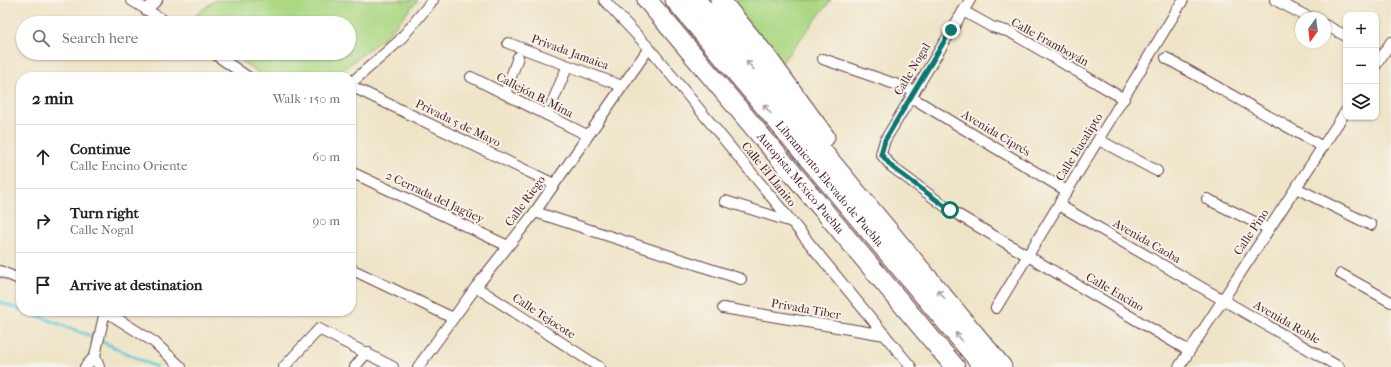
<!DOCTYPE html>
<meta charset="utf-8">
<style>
:root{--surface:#fff;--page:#f6f6f6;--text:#202124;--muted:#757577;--line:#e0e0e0}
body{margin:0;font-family:"IM FELL French Canon",serif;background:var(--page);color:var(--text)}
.controls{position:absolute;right:12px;top:12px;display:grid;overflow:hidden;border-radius:8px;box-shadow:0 1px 3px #0004}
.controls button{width:36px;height:36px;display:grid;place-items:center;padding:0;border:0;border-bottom:1px solid var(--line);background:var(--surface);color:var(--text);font:20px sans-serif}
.compass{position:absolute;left:1295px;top:12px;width:36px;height:36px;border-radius:50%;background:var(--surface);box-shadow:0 1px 3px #0004;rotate:194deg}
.stop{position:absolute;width:12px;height:12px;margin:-9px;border:3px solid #0f766e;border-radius:50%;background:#fff}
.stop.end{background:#0f766e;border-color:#fff;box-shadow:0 1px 4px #0008}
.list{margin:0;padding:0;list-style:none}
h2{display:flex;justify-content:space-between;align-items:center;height:52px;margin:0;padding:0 16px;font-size:17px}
h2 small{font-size:13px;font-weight:400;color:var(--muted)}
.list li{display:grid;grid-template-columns:26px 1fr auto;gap:12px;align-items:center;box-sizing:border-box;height:64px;padding:0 16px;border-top:1px solid var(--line)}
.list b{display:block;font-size:15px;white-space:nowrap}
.list p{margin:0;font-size:13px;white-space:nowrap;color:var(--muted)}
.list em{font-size:13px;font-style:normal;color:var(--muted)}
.icon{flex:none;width:22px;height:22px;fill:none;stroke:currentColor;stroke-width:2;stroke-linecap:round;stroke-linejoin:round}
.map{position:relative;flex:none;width:1391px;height:367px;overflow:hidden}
.search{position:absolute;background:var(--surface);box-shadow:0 1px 3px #0004;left:16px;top:16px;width:340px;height:44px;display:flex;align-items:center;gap:10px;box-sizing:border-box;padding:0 14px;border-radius:22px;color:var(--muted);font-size:15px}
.panel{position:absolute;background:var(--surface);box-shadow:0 1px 3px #0004;left:16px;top:72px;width:340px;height:244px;border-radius:16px}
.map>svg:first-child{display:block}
</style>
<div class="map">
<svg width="1391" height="367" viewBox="0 0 1391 367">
<rect width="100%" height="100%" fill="#f7f3e8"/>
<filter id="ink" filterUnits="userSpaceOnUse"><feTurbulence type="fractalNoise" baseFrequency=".025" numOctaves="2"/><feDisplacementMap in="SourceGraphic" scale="8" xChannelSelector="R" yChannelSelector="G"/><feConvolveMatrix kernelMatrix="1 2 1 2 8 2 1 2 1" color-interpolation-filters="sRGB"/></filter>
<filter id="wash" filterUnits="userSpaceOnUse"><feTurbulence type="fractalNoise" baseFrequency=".012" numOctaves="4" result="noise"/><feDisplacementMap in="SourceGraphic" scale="16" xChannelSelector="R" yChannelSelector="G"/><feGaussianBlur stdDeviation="0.9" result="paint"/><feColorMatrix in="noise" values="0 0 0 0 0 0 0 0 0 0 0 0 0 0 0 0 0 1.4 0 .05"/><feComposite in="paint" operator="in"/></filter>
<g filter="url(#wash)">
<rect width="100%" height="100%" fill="#eee4c7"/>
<g fill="#acd884" stroke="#7b7c58">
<polygon points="215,0 418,0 388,34 334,77 265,77 229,53 349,53 349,23 186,23"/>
<polygon points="726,0 831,0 779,66"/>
</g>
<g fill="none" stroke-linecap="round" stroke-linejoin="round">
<g stroke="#5dc8d8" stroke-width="3">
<polyline points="0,302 21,310"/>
<polyline points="25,311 88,335 156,367"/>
</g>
</g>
</g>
<g filter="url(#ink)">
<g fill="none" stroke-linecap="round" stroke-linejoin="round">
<defs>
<g id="street">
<polyline points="131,0 168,23"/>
<polyline points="604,0 649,48 911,367"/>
<polyline points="970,0 885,140 881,154 892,167 950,210 1189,351"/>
<polyline points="1275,0 1310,18"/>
<polyline points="146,10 157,0"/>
<polyline points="963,11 992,27 1010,32 1124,99"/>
<polyline points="1325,25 1346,36"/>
<polyline points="508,43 622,86"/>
<polyline points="213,53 248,77"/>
<polyline points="1166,58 1323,147"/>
<polyline points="823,59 915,91"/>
<polyline points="1376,65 1391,42"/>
<polyline points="471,77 587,135"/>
<polyline points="351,83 399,41 433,0"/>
<polyline points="351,86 554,184"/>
<polyline points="505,94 518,57"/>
<polyline points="911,97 1067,191"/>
<polyline points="547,115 565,72"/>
<polyline points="1099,140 1157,171"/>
<polyline points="351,172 508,246"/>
<polyline points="1296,188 1371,225"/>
<polyline points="1207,199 1269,229"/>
<polyline points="725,201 792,222"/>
<polyline points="1059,205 1339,367"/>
<polyline points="535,212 741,279"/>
<polyline points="351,269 453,318"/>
<polyline points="0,271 21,280"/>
<polyline points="1341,274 1391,302"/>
<polyline points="476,287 599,367"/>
<polyline points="723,308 885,335"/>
<polyline points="996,308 1183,0"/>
<polyline points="105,311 154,342 181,367"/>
<polyline points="95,356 105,311"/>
<polyline points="95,356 99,367"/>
<polyline points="85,367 95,356"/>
<polyline points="284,367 319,329 393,367"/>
<polyline points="355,367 367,352"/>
<polyline points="418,367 476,287 535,212 649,48"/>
<polyline points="1179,367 1346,111"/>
</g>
<g id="highway">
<path id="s1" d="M647,0L955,367"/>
<path id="s2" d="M675,0L984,367"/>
<polyline points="696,0 1002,367"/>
<polyline points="720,0 766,56 825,137"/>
</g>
</defs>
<use href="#street" stroke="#633d42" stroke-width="12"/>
<use href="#highway" stroke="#633d42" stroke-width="21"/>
<use href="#street" stroke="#fff" stroke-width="10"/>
<use href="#highway" stroke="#fff" stroke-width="19"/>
</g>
<defs><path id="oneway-shaft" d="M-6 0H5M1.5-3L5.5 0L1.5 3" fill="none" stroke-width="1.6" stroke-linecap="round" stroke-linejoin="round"/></defs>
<g stroke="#ae9aa0">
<use href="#oneway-shaft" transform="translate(750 65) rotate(-130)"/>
<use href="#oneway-shaft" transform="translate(767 109) rotate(-130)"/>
<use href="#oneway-shaft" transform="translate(941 294) rotate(-130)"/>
<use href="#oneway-shaft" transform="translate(959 337) rotate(-130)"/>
</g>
</g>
<g fill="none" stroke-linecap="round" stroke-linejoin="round" filter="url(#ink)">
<polyline stroke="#0f766e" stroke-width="5" points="950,210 892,167 881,154 885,140 951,30"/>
</g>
<g text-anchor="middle" stroke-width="4" stroke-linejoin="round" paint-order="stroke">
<g font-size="12" fill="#4a1f2b" stroke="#f7f3e8">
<text transform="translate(1050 42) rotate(29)" y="4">Calle Framboyán</text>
<text transform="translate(570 52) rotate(20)" y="4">Privada Jamaica</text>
<text transform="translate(912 69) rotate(-59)" y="4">Calle Nogal</text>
<text transform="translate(535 95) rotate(27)" y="4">Callejón B. Mina</text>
<text transform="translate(458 123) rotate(26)" y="4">Privada 5 de Mayo</text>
<text transform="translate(996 133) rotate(31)" y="4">Avenida Ciprés</text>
<text transform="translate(1079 147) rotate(-58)" y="4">Calle Eucalipto</text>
<text transform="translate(769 174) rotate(51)" y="4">Calle El Llanito</text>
<text dy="4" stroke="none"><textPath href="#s2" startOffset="240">Libramiento Elevado de Puebla</textPath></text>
<text dy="4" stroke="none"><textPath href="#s1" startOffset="239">Autopista México-Puebla</textPath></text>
<text transform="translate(435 197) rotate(25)" y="4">2 Cerrada del Jagüey</text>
<text transform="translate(525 201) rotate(-54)" y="4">Calle Riego</text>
<text transform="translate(1251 232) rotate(-56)" y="4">Calle Pino</text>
<text transform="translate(1147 241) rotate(30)" y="4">Avenida Caoba</text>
<text transform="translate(1115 292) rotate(30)" y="4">Calle Encino</text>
<text transform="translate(806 309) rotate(10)" y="4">Privada Tiber</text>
<text transform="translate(544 316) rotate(33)" y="4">Calle Tejocote</text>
<text transform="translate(1287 322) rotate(30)" y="4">Avenida Roble</text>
</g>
</g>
</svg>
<div class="controls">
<button>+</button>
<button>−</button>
<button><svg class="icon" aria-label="layers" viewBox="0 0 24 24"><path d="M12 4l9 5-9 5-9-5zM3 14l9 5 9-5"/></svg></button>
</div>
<svg class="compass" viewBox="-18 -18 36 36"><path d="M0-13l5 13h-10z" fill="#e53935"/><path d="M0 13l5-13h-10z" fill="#757577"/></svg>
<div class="stop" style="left:950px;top:210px"></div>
<div class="stop end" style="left:951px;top:30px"></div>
<div class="search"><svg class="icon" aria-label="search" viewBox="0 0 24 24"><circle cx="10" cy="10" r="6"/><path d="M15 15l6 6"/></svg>Search here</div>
<section class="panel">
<h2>2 min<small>Walk · 150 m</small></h2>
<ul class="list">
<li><svg class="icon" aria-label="ahead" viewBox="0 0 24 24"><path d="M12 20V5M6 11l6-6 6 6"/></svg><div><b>Continue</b><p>Calle Encino Oriente</p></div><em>60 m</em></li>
<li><svg class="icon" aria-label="right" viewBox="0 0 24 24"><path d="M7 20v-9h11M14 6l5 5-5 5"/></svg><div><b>Turn right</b><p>Calle Nogal</p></div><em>90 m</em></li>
<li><svg class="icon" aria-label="arrive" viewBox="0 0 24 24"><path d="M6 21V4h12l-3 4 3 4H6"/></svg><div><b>Arrive at destination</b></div></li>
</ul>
</section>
</div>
